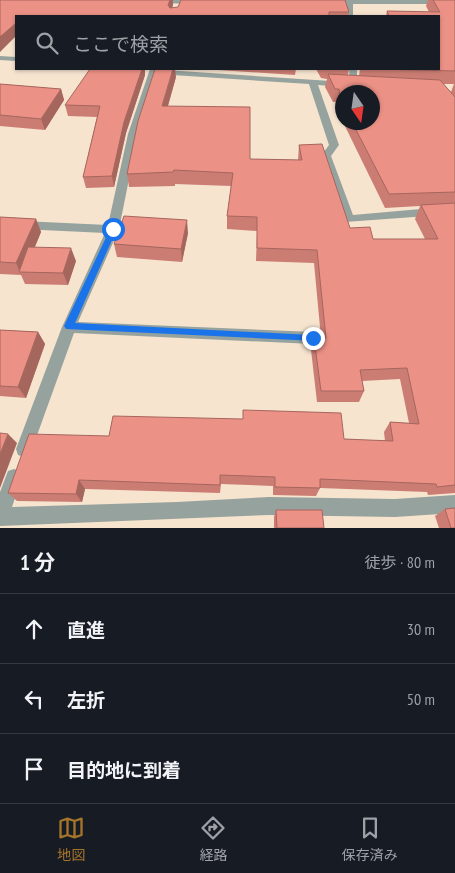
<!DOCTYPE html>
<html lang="ja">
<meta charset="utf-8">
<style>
:root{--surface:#171b24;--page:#242831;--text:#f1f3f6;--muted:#9ea1a6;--line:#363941;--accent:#a6752a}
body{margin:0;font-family:"PT Sans Narrow","Noto Sans JP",sans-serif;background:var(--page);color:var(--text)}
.compass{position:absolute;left:335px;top:85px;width:45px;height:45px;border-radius:50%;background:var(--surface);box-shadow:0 1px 4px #0004;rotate:167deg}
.stop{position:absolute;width:15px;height:15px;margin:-11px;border:4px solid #1a73e8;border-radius:50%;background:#fff}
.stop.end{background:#1a73e8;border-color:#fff;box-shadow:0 1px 5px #0008}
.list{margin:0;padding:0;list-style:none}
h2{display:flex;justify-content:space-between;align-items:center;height:65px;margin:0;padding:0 20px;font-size:21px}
h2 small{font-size:16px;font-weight:400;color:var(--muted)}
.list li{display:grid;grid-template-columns:32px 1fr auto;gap:15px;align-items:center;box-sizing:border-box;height:70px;padding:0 20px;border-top:1px solid var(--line)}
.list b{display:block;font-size:19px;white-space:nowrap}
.list em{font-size:16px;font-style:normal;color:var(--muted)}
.icon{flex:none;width:28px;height:28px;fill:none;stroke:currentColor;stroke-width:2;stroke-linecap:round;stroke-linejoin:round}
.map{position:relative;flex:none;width:455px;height:528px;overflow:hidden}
.search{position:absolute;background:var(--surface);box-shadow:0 1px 4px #0004;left:15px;right:15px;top:15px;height:55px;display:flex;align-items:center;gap:12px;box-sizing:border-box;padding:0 18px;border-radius:0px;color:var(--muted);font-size:19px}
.sheet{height:275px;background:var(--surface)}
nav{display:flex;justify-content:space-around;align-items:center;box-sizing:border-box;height:70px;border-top:1px solid var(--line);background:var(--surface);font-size:14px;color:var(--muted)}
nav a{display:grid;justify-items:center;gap:2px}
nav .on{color:var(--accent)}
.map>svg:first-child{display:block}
</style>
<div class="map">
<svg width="455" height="528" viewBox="0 0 455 528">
<rect width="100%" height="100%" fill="#f6e4cf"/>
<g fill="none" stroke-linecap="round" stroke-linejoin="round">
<g fill="#96a29d" fill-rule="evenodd">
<polygon points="155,0 198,0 202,2 198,4 158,3"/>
<polygon points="455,0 455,4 353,4 353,16 346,16 346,4 330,4 326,2 330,0"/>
<polygon points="0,56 16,57 16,61 0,60"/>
<polygon points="150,69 346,82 347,84 343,87 318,85 339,145 331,156 353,215 455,206 455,214 345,222 321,156 329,145 309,84 157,74 138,134 119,229 78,322 313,332 318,334 320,338 318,342 313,344 74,333 32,449 30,455 24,457 18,455 16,449 62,327 105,233 0,228 0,220 108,225 128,134"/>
<polygon points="349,69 357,69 357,87 350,85"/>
<polygon points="14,469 20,471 22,477 12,507 177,502 269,497 395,499 455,495 455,513 395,517 269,515 0,526 0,492 8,471"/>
</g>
</g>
<g fill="#cb7d73" fill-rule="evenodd">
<polygon points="0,0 173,5 172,8 349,12 348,16 16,16 2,49 0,52"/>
<path d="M428,0H455V493L428,495L427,492L320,488L316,496L273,495V486L221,484L220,493L85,489L82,502L17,501L8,493L109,436L344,439L385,441L384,432L390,422L409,423L400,379L362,381L364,391L359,402H317L311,350L314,338H321L314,263L256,261L257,231L227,229V216L231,186L175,184V186L129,187L127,174L176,77L168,106L250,159L298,160L299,145L350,228L373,239H425L415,219L420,206L385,208L343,122H372L342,92V122L337,110L336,102H333L325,87L327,79L321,78L316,69H349L348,75L359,76L360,69H439V16H386L387,11L429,12L426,6ZM443,84H454L451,92Z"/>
<polygon points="203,69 296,69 295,75"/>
<polygon points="145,75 126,133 114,187 86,188 83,177 97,117 68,116 65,105"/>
<polygon points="0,84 61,89 64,100 45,130 0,126"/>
<polygon points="0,217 36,219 41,232 35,247 76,261 68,285 25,284 21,275 0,274"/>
<polygon points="188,233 182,262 117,257 114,244"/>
<polygon points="0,330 38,332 45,344 26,398 0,396"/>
<polygon points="445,509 455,528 439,528 435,516"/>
<polygon points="276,510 324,528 274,528 274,517"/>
</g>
<g fill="#a5665e">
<polygon points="170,0 173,0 173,5 169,15 168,5"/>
<polygon points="16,23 16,36 0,52 0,37"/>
<polygon points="142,69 145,69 145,75 126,133 114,187 112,176 124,122"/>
<polygon points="173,69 175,69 176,77 164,119 162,106"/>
<polygon points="61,89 64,100 45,130 41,119"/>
<polygon points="36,219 41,232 24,272 20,272 16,263"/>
<polygon points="187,220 188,233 182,262 181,249"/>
<polygon points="71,248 76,261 68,285 63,273"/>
<polygon points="38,332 45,344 26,398 18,387"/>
<polygon points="8,434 17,443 0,488 0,454"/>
<polygon points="79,480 85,489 82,502 76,494"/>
</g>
<g fill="#ec9186" stroke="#a5665e">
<polygon points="0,0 170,0 168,5 170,8 178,7 181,0 345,0 349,12 329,12 329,16 16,16 16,23 0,37"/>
<polygon points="433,0 455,0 455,71 380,69 439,69 439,16 389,16 387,11 440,12"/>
<polygon points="90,69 142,69 124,122 112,176 83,177 100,106 65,105"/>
<polygon points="155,69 173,69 162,106 250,107 250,159 302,160 299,145 322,144 350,228 370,227 373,239 438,239 421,205 455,203 455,485 437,487 436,484 320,479 320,488 275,487 275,477 220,475 220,485 79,480 76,494 8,493 29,434 109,436 113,416 243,419 243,410 341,413 344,439 393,441 390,422 419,424 407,368 360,370 364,391 321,391 314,338 326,338 317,250 257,248 257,217 227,216 233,173 174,170 173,172 127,174 138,121"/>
<polygon points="328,74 440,80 455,97 455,192 389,194 352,122 372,122 372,92 342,92 342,103 340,97 339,89 335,89"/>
<polygon points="0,84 61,89 41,119 0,115"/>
<polygon points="124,216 187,220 181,249 114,244"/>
<polygon points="0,217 36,219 16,263 0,262"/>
<polygon points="28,247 71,248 63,273 19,272"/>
<polygon points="0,330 38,332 18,387 0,386"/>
<polygon points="0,433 8,434 0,454"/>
<polygon points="455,508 455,528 451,528 445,509"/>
<polygon points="276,510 322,510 324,528 277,528"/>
</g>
<polygon fill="#1a73e8" points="111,227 113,227 117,229 75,323 313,335 317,338 316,341 66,329 64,326"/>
</svg>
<svg class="compass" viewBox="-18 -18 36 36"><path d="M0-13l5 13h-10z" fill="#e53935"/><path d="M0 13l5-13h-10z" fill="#9ea1a6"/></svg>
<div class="stop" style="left:113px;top:229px"></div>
<div class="stop end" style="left:313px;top:338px"></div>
<div class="search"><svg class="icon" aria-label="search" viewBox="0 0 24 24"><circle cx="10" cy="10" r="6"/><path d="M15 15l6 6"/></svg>ここで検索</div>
</div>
<section class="sheet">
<h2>1 分<small>徒歩 · 80 m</small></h2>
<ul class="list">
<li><svg class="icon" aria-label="ahead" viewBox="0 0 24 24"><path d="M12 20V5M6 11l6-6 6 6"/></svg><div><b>直進</b></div><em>30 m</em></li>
<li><svg class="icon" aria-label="left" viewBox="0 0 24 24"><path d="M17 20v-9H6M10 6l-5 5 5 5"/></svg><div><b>左折</b></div><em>50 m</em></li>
<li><svg class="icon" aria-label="arrive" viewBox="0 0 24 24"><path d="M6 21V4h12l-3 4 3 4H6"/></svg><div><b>目的地に到着</b></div></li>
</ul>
</section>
<nav>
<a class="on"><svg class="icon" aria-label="map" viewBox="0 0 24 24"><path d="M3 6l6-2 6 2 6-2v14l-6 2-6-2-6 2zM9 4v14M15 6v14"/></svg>地図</a>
<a><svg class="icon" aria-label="directions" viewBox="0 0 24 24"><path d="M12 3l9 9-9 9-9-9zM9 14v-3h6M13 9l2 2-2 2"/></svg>経路</a>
<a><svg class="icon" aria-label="saved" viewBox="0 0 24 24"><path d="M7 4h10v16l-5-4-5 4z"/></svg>保存済み</a>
</nav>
